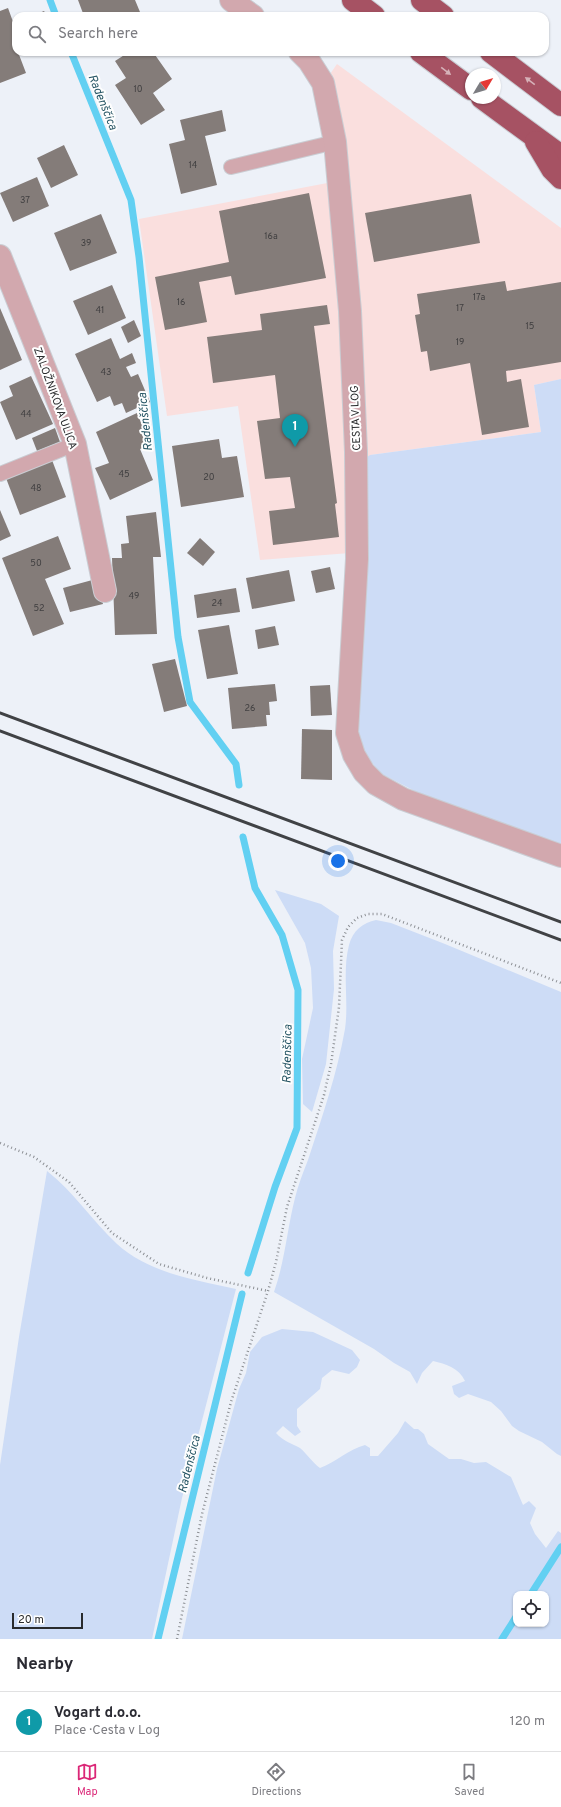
<!DOCTYPE html>
<meta charset="utf-8">
<style>
:root{--surface:#fff;--page:#f2f2f3;--text:#2b2b33;--muted:#7c7c81;--line:#e1e1e2;--accent:#db2777}
body{margin:0;font-family:Overpass,sans-serif;background:var(--page);color:var(--text)}
.controls{position:absolute;right:12px;bottom:12px;display:grid;overflow:hidden;border-radius:8px;box-shadow:0 1px 3px #0004}
.controls button{width:36px;height:36px;display:grid;place-items:center;padding:0;border:0;border-bottom:1px solid var(--line);background:var(--surface);color:var(--text);font:20px sans-serif}
.compass{position:absolute;left:465px;top:68px;width:36px;height:36px;border-radius:50%;background:var(--surface);box-shadow:0 1px 3px #0004;rotate:52deg}
.scale{position:absolute;left:12px;bottom:10px;width:71px;box-sizing:border-box;padding-left:4px;border:2px solid #292b2d;border-top:0;font-size:11px;line-height:14px;white-space:nowrap;color:#292b2d;-webkit-text-stroke:3px #fefefe;paint-order:stroke}
.you{position:absolute;left:338px;top:861px;width:14px;height:14px;margin:-10px;border:3px solid #fff;border-radius:50%;background:#1a73e8;box-shadow:0 0 0 6px #1a73e833}
.badge{display:grid;place-items:center;width:26px;height:26px;border-radius:50%;background:var(--accent);color:#fff;font-size:13px;font-weight:700}
.pin{position:absolute;translate:-50% -33px;filter:drop-shadow(0 1px 2px #0008)}
.pin::after{content:'';position:absolute;top:21px;width:14px;height:12px;background:inherit;clip-path:polygon(0 0,100% 0,50% 100%)}
.list{margin:0;padding:0;list-style:none}
h2{display:flex;justify-content:space-between;align-items:center;height:52px;margin:0;padding:0 16px;font-size:17px}
h2 small{font-size:13px;font-weight:400;color:var(--muted)}
.list li{display:grid;grid-template-columns:26px 1fr auto;gap:12px;align-items:center;box-sizing:border-box;height:60px;padding:0 16px;border-top:1px solid var(--line)}
.list b{display:block;font-size:15px;white-space:nowrap}
.list p{margin:0;font-size:13px;white-space:nowrap;color:var(--muted)}
.list em{font-size:13px;font-style:normal;color:var(--muted)}
.icon{flex:none;width:22px;height:22px;fill:none;stroke:currentColor;stroke-width:2;stroke-linecap:round;stroke-linejoin:round}
.map{position:relative;flex:none;width:561px;height:1639px;overflow:hidden}
.search{position:absolute;background:var(--surface);box-shadow:0 1px 3px #0004;left:12px;right:12px;top:12px;height:44px;display:flex;align-items:center;gap:10px;box-sizing:border-box;padding:0 14px;border-radius:12px;color:var(--muted);font-size:15px}
.sheet{height:112px;background:var(--surface)}
nav{display:flex;justify-content:space-around;align-items:center;box-sizing:border-box;height:56px;border-top:1px solid var(--line);background:var(--surface);font-size:11px;color:var(--muted)}
nav a{display:grid;justify-items:center;gap:2px}
nav .on{color:var(--accent)}
.map>svg:first-child{display:block}
</style>
<div class="map">
<svg width="561" height="1639" viewBox="0 0 561 1639">
<rect width="100%" height="100%" fill="#edf1f8"/>
<polygon fill="#fadfde" points="337,64 561,228 561,379 534,385 541,432 370,455 363,552 260,560 238,406 167,416 139,219 343,180 340,107 328,77"/>
<g fill="#cddcf6" fill-rule="evenodd">
<polygon points="561,379 561,846 436,802 380,773 360,747 354,723 363,460 370,455 541,432 534,385"/>
<polygon points="275,890 321,904 339,916 333,951 334,989 326,1064 312,1112 303,1104 302,1059 313,1008 311,968 305,943"/>
<path d="M376,920L391,923L445,944L561,992V1456L557,1454L542,1442L519,1431L512,1426L501,1411L491,1402L468,1394L459,1398L454,1394L452,1386L465,1381C459,1368 446,1364 433,1361L422,1373L417,1384L410,1372L394,1363L374,1349L274,1292C285,1261 287,1229 295,1198C298,1185 303,1173 308,1160C322,1117 337,1074 345,1029C349,1002 342,972 349,945C353,930 363,923 376,920Z"/>
<path d="M47,1171C74,1192 92,1221 117,1244C149,1273 195,1280 236,1289L182,1498L152,1639H0V1465L19,1337Z"/>
<path d="M282,1329L313,1332L352,1350L360,1360L357,1367L349,1374L332,1370L322,1378L320,1389L297,1409V1426L301,1432L295,1436L283,1426L276,1433C283,1441 291,1443 300,1448C306,1453 313,1463 320,1468C336,1462 349,1449 365,1445L370,1448V1456H378L398,1433L405,1421L414,1429H418L424,1434L428,1444L449,1459H461L474,1463L486,1462L511,1477L523,1505L529,1501L536,1508L530,1523L535,1534L546,1548L558,1531L561,1533V1639H182L217,1469L239,1389L246,1373L250,1352L262,1337ZM516,1594H546V1624H516Z"/>
</g>
<g fill="none" stroke-linecap="round" stroke-linejoin="round">
<g stroke="#62d0f2" stroke-width="7">
<polyline points="50,0 56,16"/>
<polyline points="71,52 131,200 139,257 178,637 190,702 236,764 239,785"/>
<polyline points="243,837 255,888 282,935 298,990 297,1128 275,1187 248,1273"/>
<polyline points="531,1594 561,1547"/>
<polyline points="158,1639 242,1294"/>
<polyline points="502,1639 516,1617"/>
</g>
</g>
<g fill="#847c79">
<polygon points="78,0 135,0 140,12 130,16 84,16"/>
<polygon points="8,8 16,30 16,52 18,52 26,73 0,83 0,11"/>
<polygon points="44,11 47,16 32,16"/>
<polygon points="129,52 153,52 172,79 153,93 165,110 141,125 115,85 126,78 115,61"/>
<polygon points="222,110 226,131 205,136 217,185 181,194 169,144 185,140 180,120"/>
<polygon points="64,145 78,175 51,188 37,158"/>
<polygon points="37,177 49,206 13,222 0,193"/>
<polygon points="309,193 326,278 235,295 231,276 199,282 207,322 165,330 155,277 229,262 219,211"/>
<polygon points="471,194 480,243 374,262 365,213"/>
<polygon points="101,214 117,253 70,271 54,233"/>
<polygon points="505,281 507,291 561,282 561,362 506,371 507,382 521,379 529,427 482,435 470,363 430,371 427,351 421,352 415,315 420,314 417,294"/>
<polygon points="112,285 126,318 88,335 73,301"/>
<polygon points="327,305 330,324 314,326 337,503 335,504 339,537 273,545 269,511 295,508 290,477 265,479 257,421 280,418 275,375 213,383 207,337 262,330 260,314"/>
<polygon points="0,308 22,360 0,370"/>
<polygon points="134,320 141,336 128,343 121,327"/>
<polygon points="111,338 120,359 132,353 136,363 126,367 131,377 138,374 150,402 126,413 122,403 114,406 110,396 97,402 75,354"/>
<polygon points="31,376 53,424 16,440 0,402 13,396 9,386"/>
<polygon points="137,413 151,445 140,449 153,480 110,500 95,468 109,463 96,432"/>
<polygon points="55,428 60,442 37,451 32,438"/>
<polygon points="219,439 222,458 237,456 244,497 181,507 172,446"/>
<polygon points="52,460 66,497 20,515 6,478"/>
<polygon points="0,510 11,536 0,541"/>
<polygon points="156,512 161,557 153,557 157,634 115,635 112,558 122,558 121,544 129,543 126,516"/>
<polygon points="58,536 71,569 45,579 64,624 33,636 2,558"/>
<polygon points="200,538 215,552 203,566 187,553"/>
<polygon points="330,567 335,589 316,593 311,571"/>
<polygon points="289,570 295,601 252,609 246,578"/>
<polygon points="96,579 103,604 70,612 63,588"/>
<polygon points="236,588 240,612 197,618 194,595"/>
<polygon points="229,625 238,674 207,679 198,630"/>
<polygon points="275,626 279,645 258,649 255,630"/>
<polygon points="175,659 187,706 164,712 152,664"/>
<polygon points="275,684 277,701 269,702 270,715 266,715 267,726 232,729 228,688"/>
<polygon points="330,685 332,715 311,716 310,686"/>
<polygon points="302,729 332,730 332,780 301,779"/>
</g>
<g fill="none" stroke-linecap="round" stroke-linejoin="round">
<defs>
<g id="service">
<polyline points="231,167 335,142"/>
<polyline points="0,474 75,444"/>
</g>
<g id="minor">
<polyline points="231,0 253,16"/>
<polyline points="300,52 309,61 323,83 335,142 350,311 356,452 357,559 347,733 354,755 364,772 376,784 403,799 561,856"/>
<polyline points="0,256 75,444 105,591"/>
</g>
<g id="motorway">
<polyline points="353,0 374,16"/>
<polyline points="422,0 443,16"/>
<polyline points="421,52 471,89"/>
<polyline points="491,52 561,105"/>
<polyline points="482,98 561,156"/>
<polyline points="536,142 552,169 561,178"/>
</g>
</defs>
<use href="#service" stroke="#cacdd3" stroke-width="16"/>
<use href="#minor" stroke="#cacdd3" stroke-width="24"/>
<use href="#motorway" stroke="#cacdd3" stroke-width="24"/>
<g stroke="#8d9095" stroke-width="2.5" stroke-dasharray="1 3" stroke-linecap="butt">
<polyline points="0,1143 34,1157 69,1182 112,1233 159,1264 207,1278 268,1291"/>
<polyline points="177,1639 202,1514 231,1402 268,1291 276,1262 287,1207 324,1095 331,1064 339,1007 342,940 348,927 357,918 368,914 382,914 561,983"/>
</g>
<use href="#service" stroke="#d2a8ae" stroke-width="14"/>
<use href="#minor" stroke="#d2a8ae" stroke-width="22"/>
<use href="#motorway" stroke="#a65263" stroke-width="22"/>
<g stroke="#404245" stroke-width="3">
<polyline points="0,713 561,922"/>
<polyline points="0,731 561,940"/>
</g>
</g>
<defs><path id="oneway-solid" d="M-6-.8H1V-3.2L6.5 0L1 3.2V.8H-6Z"/></defs>
<g fill="#d6b1b8">
<use href="#oneway-solid" transform="translate(446 71) rotate(37)"/>
<use href="#oneway-solid" transform="translate(530 81) rotate(-143)"/>
</g>
<g text-anchor="middle" stroke-width="4" stroke-linejoin="round" paint-order="stroke">
<g font-size="9" fill="#403f40">
<text x="138" y="92">10</text>
<text x="193" y="168">14</text>
<text x="25" y="203">37</text>
<text x="271" y="239">16a</text>
<text x="86" y="246">39</text>
<text x="479" y="300">17a</text>
<text x="181" y="305">16</text>
<text x="460" y="311">17</text>
<text x="100" y="313">41</text>
<text x="530" y="329">15</text>
<text x="460" y="345">19</text>
<text x="106" y="375">43</text>
<text x="26" y="417">44</text>
<text x="124" y="477">45</text>
<text x="209" y="480">20</text>
<text x="36" y="491">48</text>
<text x="36" y="566">50</text>
<text x="134" y="599">49</text>
<text x="217" y="606">24</text>
<text x="39" y="611">52</text>
<text x="250" y="711">26</text>
</g>
<g font-size="11" fill="#292b2d" stroke="#fefefe">
<text transform="translate(56 398) rotate(70)" y="4">ZALOŽNIKOVA ULICA</text>
<text transform="translate(355 418) rotate(-92)" y="4">CESTA V LOG</text>
</g>
<g font-size="12" font-style="italic" fill="#275665" stroke="#fefefe">
<text transform="translate(103 102) rotate(68)" y="4">Radenščica</text>
<text transform="translate(145 422) rotate(-96)" y="4">Radenščica</text>
<text transform="translate(287 1054) rotate(-89)" y="4">Radenščica</text>
<text transform="translate(189 1464) rotate(-76)" y="4">Radenščica</text>
</g>
</g>
</svg>
<div class="controls">
<button><svg class="icon" aria-label="locate" viewBox="0 0 24 24"><circle cx="12" cy="12" r="6"/><path d="M12 2v4M12 18v4M2 12h4M18 12h4"/></svg></button>
</div>
<svg class="compass" viewBox="-18 -18 36 36"><path d="M0-13l5 13h-10z" fill="#e53935"/><path d="M0 13l5-13h-10z" fill="#7c7c81"/></svg>
<div class="scale">20 m</div>
<div class="you"></div>
<div class="pin badge" style="left:295px;top:447px;background:#0f9aa8">1</div>
<div class="search"><svg class="icon" aria-label="search" viewBox="0 0 24 24"><circle cx="10" cy="10" r="6"/><path d="M15 15l6 6"/></svg>Search here</div>
</div>
<section class="sheet">
<h2>Nearby<small></small></h2>
<ul class="list">
<li><span class="badge" style="background:#0f9aa8">1</span><div><b>Vogart d.o.o.</b><p>Place · Cesta v Log</p></div><em>120 m</em></li>
</ul>
</section>
<nav>
<a class="on"><svg class="icon" aria-label="map" viewBox="0 0 24 24"><path d="M3 6l6-2 6 2 6-2v14l-6 2-6-2-6 2zM9 4v14M15 6v14"/></svg>Map</a>
<a><svg class="icon" aria-label="directions" viewBox="0 0 24 24"><path d="M12 3l9 9-9 9-9-9zM9 14v-3h6M13 9l2 2-2 2"/></svg>Directions</a>
<a><svg class="icon" aria-label="saved" viewBox="0 0 24 24"><path d="M7 4h10v16l-5-4-5 4z"/></svg>Saved</a>
</nav>
